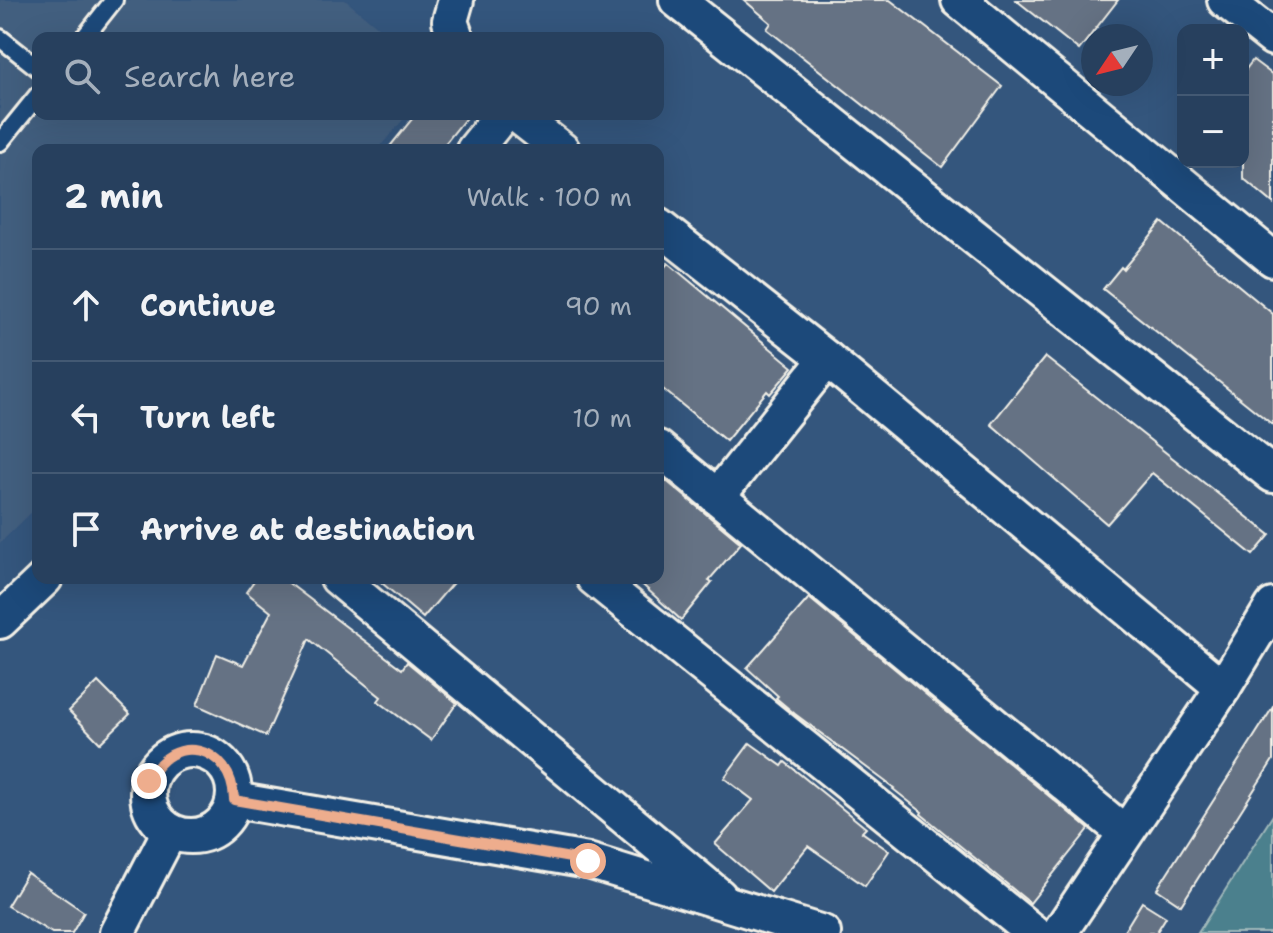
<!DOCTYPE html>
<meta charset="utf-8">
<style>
:root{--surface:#27405e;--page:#2f4764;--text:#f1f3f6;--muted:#a4afbc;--line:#435973}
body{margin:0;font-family:"Shantell Sans",sans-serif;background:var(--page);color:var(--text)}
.controls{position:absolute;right:24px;top:24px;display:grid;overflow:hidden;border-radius:16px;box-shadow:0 8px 32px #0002}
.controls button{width:72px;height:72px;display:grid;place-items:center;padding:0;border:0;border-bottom:2px solid var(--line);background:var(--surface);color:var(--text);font:40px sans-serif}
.compass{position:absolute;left:1081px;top:24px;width:72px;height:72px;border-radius:50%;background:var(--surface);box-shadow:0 8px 32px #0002;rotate:235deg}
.stop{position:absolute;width:24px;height:24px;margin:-18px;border:6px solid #eead8d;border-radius:50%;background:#fff}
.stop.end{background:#eead8d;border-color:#fff;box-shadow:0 2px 8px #0008}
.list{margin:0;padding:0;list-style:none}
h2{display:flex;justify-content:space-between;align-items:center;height:104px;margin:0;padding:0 32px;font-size:34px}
h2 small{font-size:26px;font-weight:400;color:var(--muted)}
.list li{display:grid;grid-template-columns:52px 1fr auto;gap:24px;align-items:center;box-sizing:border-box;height:112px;padding:0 32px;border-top:2px solid var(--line)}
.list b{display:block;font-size:30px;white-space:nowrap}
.list em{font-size:26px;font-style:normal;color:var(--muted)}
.icon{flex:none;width:44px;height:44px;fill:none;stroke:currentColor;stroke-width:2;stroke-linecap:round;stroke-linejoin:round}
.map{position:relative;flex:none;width:1273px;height:933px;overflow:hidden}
.search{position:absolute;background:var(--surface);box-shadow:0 8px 32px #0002;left:32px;top:32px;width:632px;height:88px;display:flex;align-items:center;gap:20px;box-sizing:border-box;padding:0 28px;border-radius:16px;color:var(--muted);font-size:30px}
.panel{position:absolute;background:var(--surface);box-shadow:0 8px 32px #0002;left:32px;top:144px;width:632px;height:440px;border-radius:16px}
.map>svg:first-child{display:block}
</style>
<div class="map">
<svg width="1273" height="933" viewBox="0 0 1273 933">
<rect width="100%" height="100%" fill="#34567d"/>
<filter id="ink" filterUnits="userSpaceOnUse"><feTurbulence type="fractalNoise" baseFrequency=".0125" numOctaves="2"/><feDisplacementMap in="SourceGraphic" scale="16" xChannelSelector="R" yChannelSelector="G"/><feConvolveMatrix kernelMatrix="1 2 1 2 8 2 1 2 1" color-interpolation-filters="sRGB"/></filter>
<g filter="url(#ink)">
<polygon fill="#435e7f" points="0,0 345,0 391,38 38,38 38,114 408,114 377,150 38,150 38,506 0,543"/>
<polygon fill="#4c808d" stroke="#a0b8ba" stroke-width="2" points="1273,815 1273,933 1198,933"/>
<g fill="#657284" stroke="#f4f1e8" stroke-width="2">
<polygon points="744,0 890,0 1002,86 942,167 767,29 771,23"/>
<polygon points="1016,0 1118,0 1079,50"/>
<polygon points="1253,60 1273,75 1273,203 1243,178 1243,73"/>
<polygon points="416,114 469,114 440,150 387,150"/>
<polygon points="1162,222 1273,314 1273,425 1103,289 1121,267 1123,269"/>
<polygon points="668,263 793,367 770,394 767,391 726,441 658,385 658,275"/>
<polygon points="1045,357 1270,535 1253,555 1152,473 1107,524 991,424"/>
<polygon points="658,474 741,543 709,580 712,582 681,620 635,578 658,578"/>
<polygon points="256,578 282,578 402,669 407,662 457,703 431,740 378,701 381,697 309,639 266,736 197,705 217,654 243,665 271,612 246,592"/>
<polygon points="376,578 457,578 423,618"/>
<polygon points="809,598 1089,829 1030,903 921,814 922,812 893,789 894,788 795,714 776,698 778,696 747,668"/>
<polygon points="98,682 130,714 100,743 69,711"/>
<polygon points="1273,707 1273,760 1181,905 1157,889"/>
<polygon points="750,743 782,766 785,762 866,828 862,832 889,851 865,886 808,846 771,892 715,844 753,800 724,778"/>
<polygon points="27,873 84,912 72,933 52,933 7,906"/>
<polygon points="1142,902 1166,917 1156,933 1123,933"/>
</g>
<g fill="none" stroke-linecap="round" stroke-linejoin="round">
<defs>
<g id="service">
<polyline points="0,38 38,68"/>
<polyline points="84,38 114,0"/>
<polyline points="0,142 38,95"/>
</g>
<g id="minor">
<polyline points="677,0 1273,475"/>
<polyline points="959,0 1273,259"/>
<polyline points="1225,0 1273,38"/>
<polyline points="456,38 450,21 456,0"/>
<polyline points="516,114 562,150"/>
<polyline points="474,150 503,114"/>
<polyline points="658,226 827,359 1223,688"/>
<polyline points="658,448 1125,833"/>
<polyline points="717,497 827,359"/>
<polyline points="338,578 719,896"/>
<polyline points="594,578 1034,933"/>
<polyline points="0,621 45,578"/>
<circle cx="191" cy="793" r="43"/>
<polyline points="234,800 588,861 823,933"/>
<polyline points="117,933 170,831"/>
<polyline points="1059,933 1223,688 1273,606"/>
</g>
</defs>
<use href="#service" stroke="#f4f1e8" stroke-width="22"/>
<use href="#minor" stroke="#f4f1e8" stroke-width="40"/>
<use href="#service" stroke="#1f4a7a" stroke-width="16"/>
<use href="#minor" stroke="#1f4a7a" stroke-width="34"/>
</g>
</g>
<g fill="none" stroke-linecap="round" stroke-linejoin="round" filter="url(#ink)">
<path stroke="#eead8d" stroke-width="10" d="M149,781C171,730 233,745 234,800L588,861"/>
</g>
</svg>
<div class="controls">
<button>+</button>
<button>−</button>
</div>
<svg class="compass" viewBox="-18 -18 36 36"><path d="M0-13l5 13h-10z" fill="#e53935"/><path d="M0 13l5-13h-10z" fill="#a4afbc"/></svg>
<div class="stop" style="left:588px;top:861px"></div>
<div class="stop end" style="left:149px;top:781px"></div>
<div class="search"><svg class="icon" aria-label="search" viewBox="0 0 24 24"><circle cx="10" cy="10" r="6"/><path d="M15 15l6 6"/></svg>Search here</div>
<section class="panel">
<h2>2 min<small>Walk · 100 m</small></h2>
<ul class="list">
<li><svg class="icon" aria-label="ahead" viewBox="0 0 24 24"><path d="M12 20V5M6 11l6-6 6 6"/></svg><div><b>Continue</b></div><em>90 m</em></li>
<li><svg class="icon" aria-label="left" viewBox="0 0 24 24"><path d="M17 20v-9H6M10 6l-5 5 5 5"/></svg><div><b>Turn left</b></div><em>10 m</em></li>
<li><svg class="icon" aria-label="arrive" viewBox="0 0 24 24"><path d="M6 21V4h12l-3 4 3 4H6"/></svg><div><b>Arrive at destination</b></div></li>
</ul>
</section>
</div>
